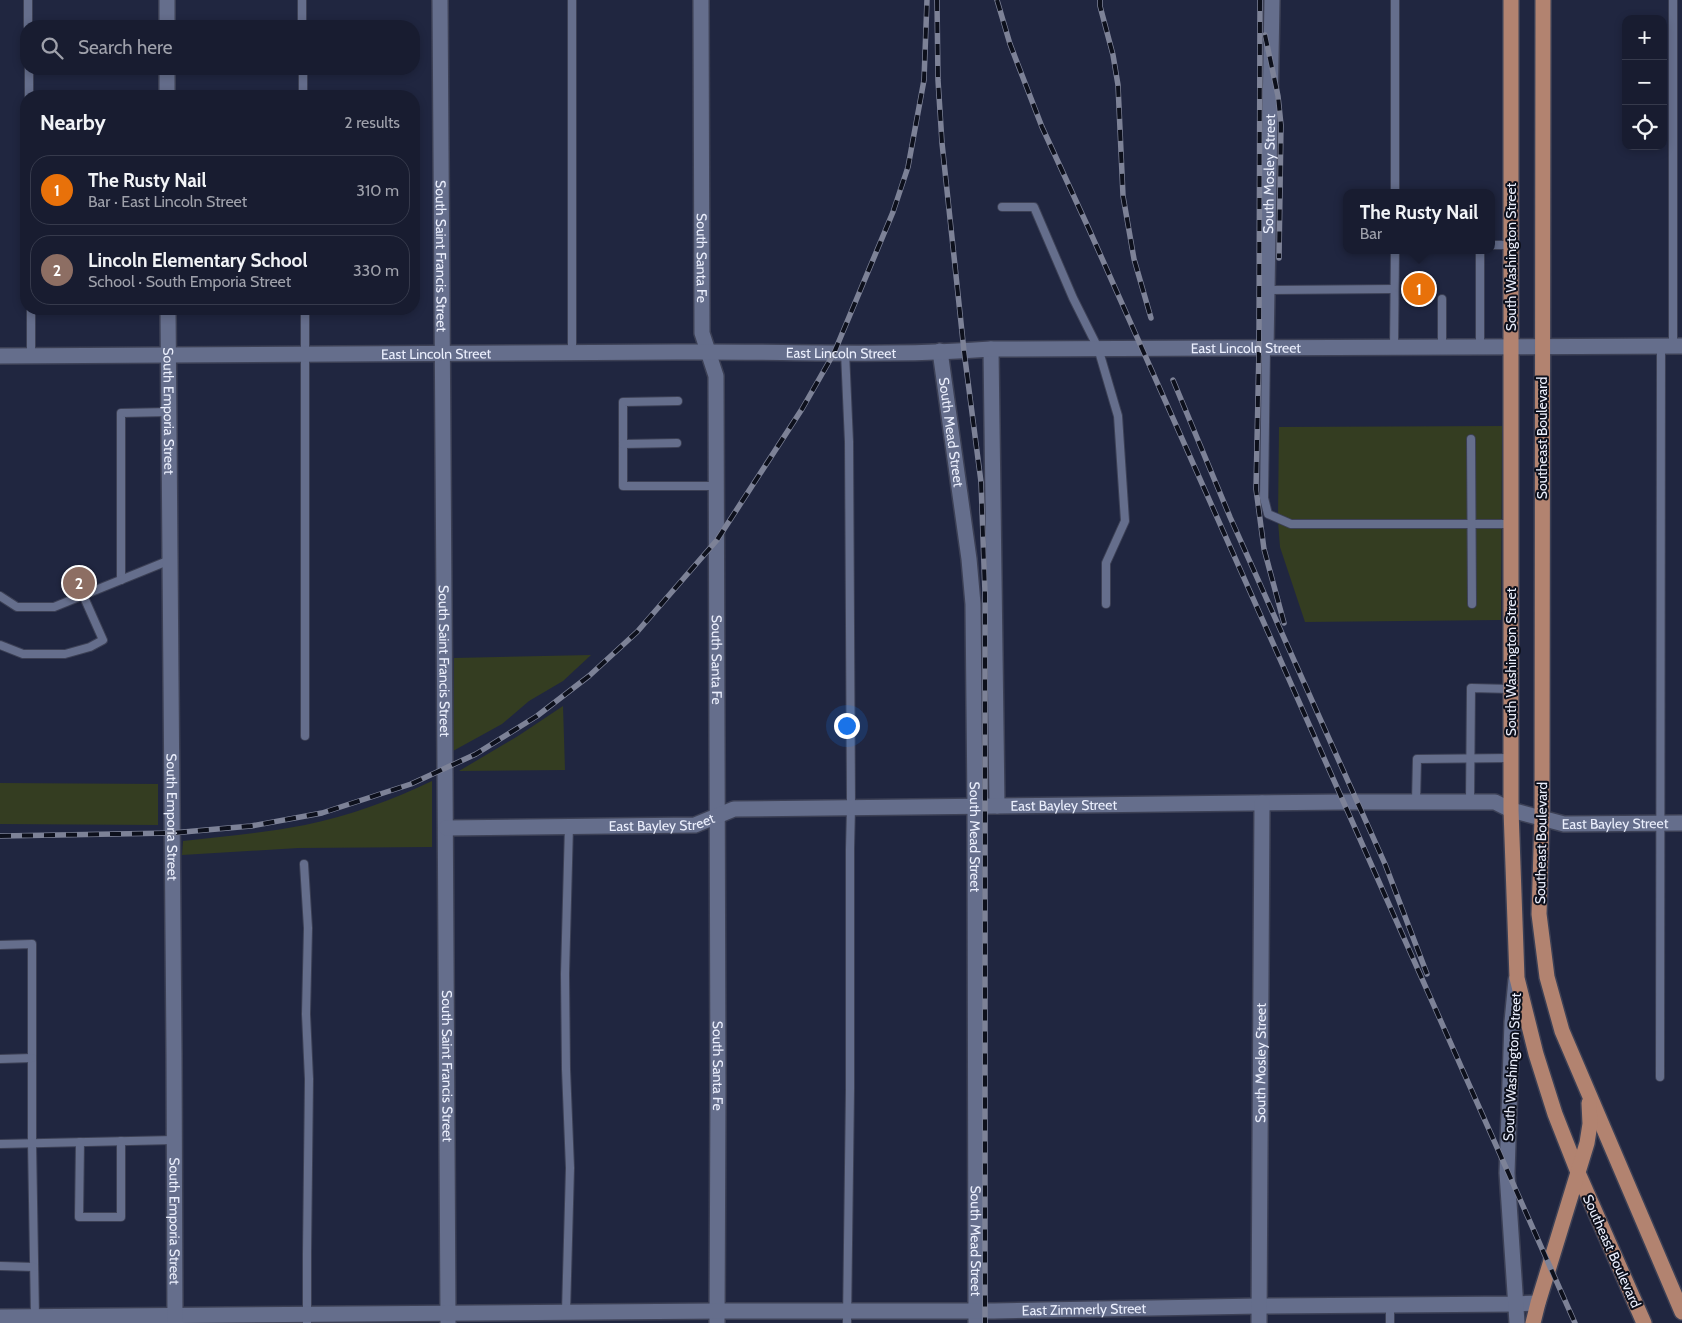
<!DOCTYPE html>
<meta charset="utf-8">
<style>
:root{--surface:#181c30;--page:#25293c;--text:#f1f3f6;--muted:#9fa1ab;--line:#363a4c;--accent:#72c1f5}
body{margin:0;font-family:Cabin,sans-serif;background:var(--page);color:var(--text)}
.controls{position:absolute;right:15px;top:15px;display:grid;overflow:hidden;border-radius:10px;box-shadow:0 2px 8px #0003}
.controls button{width:45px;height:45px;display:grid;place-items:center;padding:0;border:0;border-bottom:1px solid var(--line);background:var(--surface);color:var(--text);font:25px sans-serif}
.you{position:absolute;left:846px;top:725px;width:18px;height:18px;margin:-12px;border:4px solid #fff;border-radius:50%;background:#1a73e8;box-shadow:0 0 0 8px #1a73e833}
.badge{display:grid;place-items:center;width:32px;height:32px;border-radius:50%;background:var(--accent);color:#fff;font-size:16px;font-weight:700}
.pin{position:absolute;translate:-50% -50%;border:2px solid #fff;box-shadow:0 1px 5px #0006}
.popup{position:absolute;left:1343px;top:189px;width:152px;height:65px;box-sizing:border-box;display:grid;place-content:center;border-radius:10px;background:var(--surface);filter:drop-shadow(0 1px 4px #0005);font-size:16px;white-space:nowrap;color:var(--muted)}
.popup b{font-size:19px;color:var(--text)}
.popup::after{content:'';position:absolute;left:50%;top:100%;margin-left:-10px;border:10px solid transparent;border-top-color:var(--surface)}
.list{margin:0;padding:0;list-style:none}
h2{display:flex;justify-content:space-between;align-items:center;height:65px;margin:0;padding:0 20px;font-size:21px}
h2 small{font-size:16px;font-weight:400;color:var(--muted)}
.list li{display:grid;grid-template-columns:32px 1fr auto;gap:15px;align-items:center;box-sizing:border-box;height:70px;margin:0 10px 10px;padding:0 10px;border:1px solid var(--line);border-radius:20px}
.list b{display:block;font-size:19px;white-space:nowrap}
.list p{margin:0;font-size:16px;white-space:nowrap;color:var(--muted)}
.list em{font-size:16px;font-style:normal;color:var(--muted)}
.icon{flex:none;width:28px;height:28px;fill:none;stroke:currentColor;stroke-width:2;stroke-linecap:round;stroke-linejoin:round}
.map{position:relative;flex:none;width:1682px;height:1323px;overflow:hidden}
.search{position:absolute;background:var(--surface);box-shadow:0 2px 8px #0003;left:20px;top:20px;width:400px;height:55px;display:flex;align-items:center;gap:12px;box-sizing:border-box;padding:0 18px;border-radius:20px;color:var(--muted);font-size:19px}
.panel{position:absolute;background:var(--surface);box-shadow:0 2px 8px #0003;left:20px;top:90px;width:400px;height:225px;border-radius:20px}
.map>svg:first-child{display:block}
</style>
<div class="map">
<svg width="1682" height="1323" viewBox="0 0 1682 1323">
<rect width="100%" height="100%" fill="#202640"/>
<g fill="#343d21">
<polygon points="1502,426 1501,620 1305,622 1280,547 1278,521 1279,427"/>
<polygon points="591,655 563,681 529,701 502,724 453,751 454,658"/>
<polygon points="563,706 565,770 459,771 518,736"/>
<path d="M432,781V847L298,848L182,855L183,841C224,836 265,833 305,825C349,816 392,800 432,781Z"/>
<polygon points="0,783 158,784 158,825 0,824"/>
</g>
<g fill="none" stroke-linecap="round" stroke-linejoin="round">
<defs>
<g id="lane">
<polyline points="28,0 28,26"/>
<polyline points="302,0 302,26"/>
<polyline points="572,0 572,353"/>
<polyline points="29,69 29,96"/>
<polyline points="303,69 303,96"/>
<polyline points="1395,193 1395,0"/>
<polyline points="1002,207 1034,207 1073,298 1098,348 1118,416 1125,521 1106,563 1106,604"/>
<polyline points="1492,245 1511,245"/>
<polyline points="1480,250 1480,348"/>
<polyline points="1267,290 1394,289"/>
<polyline points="1442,299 1442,348"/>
<polyline points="31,309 31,356"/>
<polyline points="305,309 305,736"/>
<polyline points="1673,346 1673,0"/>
<polyline points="1266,348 1264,498 1268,514 1291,524 1511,524"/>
<polyline points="1394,348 1395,250"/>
<polyline points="845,352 849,442 851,807 850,849 850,1089 847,1323"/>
<polyline points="678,401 623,402 623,486 717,486"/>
<polyline points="1471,439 1472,604"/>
<polyline points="623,444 677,443"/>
<polyline points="121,580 121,413 169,412"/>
<polyline points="0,596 17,607 54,607 170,560"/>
<polyline points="0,645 23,654 65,654 90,647 103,640 83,595"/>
<polyline points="1416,802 1417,759 1511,758"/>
<polyline points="1470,802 1471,688 1511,689"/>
<polyline points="304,864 308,928 306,1014 309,1079 307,1253 307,1323"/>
<polyline points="0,945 32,944 32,1143 35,1317"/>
<polyline points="0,1059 32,1058"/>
<polyline points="1660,1077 1661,346"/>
<polyline points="80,1142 79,1217 121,1217 121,1141"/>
<polyline points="0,1144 174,1140"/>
<polyline points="0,1266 34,1267"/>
<polyline points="1390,1305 1390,1323"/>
<polyline points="566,1312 570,1168 566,1069 565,974 569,826"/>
</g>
<g id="street">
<path id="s1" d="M440,0C441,441 448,881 448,1322"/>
<path id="s2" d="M701,0L702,333L716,376L718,1091L717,1323"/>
<path id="s3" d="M1266,348L1272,0"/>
<polyline points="991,349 997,806"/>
<path id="s4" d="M940,351L969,559L973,604L975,806L976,1323"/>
<path id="s5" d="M446,828L695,825L734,809L1343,802H1495L1511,810L1564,824L1682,823"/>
<path id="s6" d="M0,1317L717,1311H994L1259,1306L1515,1304L1538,1303"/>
<path id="s7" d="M1259,1323L1262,803"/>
</g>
<g id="secondary">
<polyline points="167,0 167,26"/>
<polyline points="167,69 167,96"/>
<path id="s8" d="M168,309L174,1053L175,1323"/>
<path id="s9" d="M0,356C226,355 452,354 677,352C782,351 887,357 991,349L1682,346"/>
<polyline points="1516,980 1512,1022 1507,1173 1517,1323"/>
</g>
<g id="primary">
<polyline points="1511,0 1511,810 1517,978 1536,1054 1555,1114 1579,1175 1644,1323"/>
<polyline points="1543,0 1542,818 1539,914 1547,977 1562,1031 1682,1312"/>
<polyline points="1533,1323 1538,1303 1587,1143 1590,1124 1589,1103"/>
</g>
</defs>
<use href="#lane" stroke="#3c4055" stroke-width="10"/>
<use href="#street" stroke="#3c4055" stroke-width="18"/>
<use href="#secondary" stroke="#3c4055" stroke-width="18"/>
<use href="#primary" stroke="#3c4055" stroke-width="18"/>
<use href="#lane" stroke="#656e8c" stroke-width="8"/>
<use href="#street" stroke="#656e8c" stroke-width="15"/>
<use href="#secondary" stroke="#656e8c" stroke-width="15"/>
<use href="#primary" stroke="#b28370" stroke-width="15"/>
<defs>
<g id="rail">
<polyline points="937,0 938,80 942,143 964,351 981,482 985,593 985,1323"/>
<polyline points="997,0 1010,44 1042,127 1088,227 1575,1323"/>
<polyline points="1100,0 1100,6 1113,55 1118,85 1123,196 1134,259 1151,318"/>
<polyline points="1260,0 1259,348 1256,489 1264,549 1284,623"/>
<polyline points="1265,35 1278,96 1281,125 1279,258"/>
<polyline points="1173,380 1230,517 1385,864 1427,974"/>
<polyline points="0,836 172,833 251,826 322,813 411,784 476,754 537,716 589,676 637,632 717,540 802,409 834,353 893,212 908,167 924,80 927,0"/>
</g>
</defs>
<use href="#rail" stroke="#7d8297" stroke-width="5.5"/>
<use href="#rail" stroke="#0d101c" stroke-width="4" stroke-dasharray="11" stroke-linecap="butt"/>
</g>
<g text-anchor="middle" stroke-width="4" stroke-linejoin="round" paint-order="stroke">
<g font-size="14" fill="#ebeffd" stroke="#0d101c">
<text dy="5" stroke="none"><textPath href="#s3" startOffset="174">South Mosley Street</textPath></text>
<text dy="5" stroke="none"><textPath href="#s1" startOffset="256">South Saint Francis Street</textPath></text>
<text transform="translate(1511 257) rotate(-90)" y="5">South Washington Street</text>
<text dy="5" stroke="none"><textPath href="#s2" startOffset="258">South Santa Fe</textPath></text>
<text dy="5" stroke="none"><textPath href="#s9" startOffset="1246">East Lincoln Street</textPath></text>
<text dy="5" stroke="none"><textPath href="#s9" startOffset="841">East Lincoln Street</textPath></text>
<text dy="5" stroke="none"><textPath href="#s9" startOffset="436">East Lincoln Street</textPath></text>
<text dy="5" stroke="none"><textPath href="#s8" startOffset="102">South Emporia Street</textPath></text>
<text dy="5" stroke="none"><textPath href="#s4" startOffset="82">South Mead Street</textPath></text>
<text transform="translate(1542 438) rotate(-90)" y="5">Southeast Boulevard</text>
<text dy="5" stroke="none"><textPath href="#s2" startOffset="662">South Santa Fe</textPath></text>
<text dy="5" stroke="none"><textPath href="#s1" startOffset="661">South Saint Francis Street</textPath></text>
<text transform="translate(1511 662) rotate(-90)" y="5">South Washington Street</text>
<text dy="5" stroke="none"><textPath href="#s5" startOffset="621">East Bayley Street</textPath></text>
<text dy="5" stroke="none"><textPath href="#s8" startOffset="508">South Emporia Street</textPath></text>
<text dy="5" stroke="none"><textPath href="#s5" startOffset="216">East Bayley Street</textPath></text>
<text dy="5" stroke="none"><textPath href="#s5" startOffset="1176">East Bayley Street</textPath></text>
<text dy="5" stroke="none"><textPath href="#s4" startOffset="488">South Mead Street</textPath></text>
<text transform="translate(1541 843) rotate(-89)" y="5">Southeast Boulevard</text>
<text dy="5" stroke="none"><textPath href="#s7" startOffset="260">South Mosley Street</textPath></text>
<text dy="5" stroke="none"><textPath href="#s2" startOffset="1068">South Santa Fe</textPath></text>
<text dy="5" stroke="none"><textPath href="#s1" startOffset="1066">South Saint Francis Street</textPath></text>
<text transform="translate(1512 1067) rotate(-87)" y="5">South Washington Street</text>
<text dy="5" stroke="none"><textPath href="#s8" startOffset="912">South Emporia Street</textPath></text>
<text dy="5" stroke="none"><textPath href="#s4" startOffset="892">South Mead Street</textPath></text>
<text transform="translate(1612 1251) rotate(66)" y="5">Southeast Boulevard</text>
<text dy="5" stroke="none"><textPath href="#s6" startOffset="1084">East Zimmerly Street</textPath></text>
</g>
</g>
</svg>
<div class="controls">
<button>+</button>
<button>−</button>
<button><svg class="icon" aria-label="locate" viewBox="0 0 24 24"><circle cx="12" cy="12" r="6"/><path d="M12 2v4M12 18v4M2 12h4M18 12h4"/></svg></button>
</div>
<div class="you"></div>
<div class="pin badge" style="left:1419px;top:289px;background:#e8710a">1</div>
<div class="popup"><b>The Rusty Nail</b>Bar</div>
<div class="pin badge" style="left:79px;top:583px;background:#8d6e63">2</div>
<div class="search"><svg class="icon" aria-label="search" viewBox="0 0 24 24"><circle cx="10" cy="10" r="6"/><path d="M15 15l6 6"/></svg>Search here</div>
<section class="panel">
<h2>Nearby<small>2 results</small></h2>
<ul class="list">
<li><span class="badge" style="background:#e8710a">1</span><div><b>The Rusty Nail</b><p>Bar · East Lincoln Street</p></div><em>310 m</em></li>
<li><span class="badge" style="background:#8d6e63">2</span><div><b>Lincoln Elementary School</b><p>School · South Emporia Street</p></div><em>330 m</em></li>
</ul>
</section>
</div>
